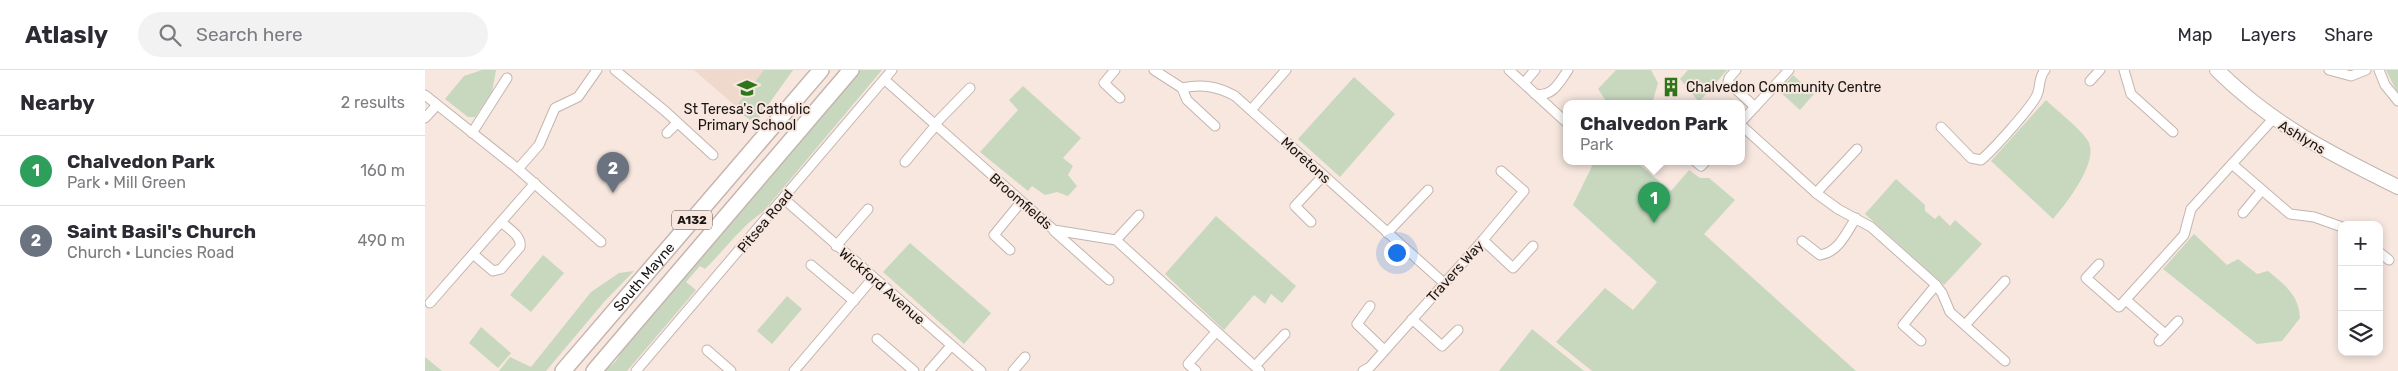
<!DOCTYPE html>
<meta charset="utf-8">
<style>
:root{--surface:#fff;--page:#f2f2f3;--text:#2b2b33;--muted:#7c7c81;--line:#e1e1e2;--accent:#1a73e8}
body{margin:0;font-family:Rubik,sans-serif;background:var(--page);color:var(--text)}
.controls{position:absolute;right:15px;bottom:15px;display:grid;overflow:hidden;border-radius:10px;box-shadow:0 2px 8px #0003}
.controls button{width:45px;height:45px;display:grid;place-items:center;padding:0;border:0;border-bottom:1px solid var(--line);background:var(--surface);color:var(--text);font:25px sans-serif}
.you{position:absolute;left:971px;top:182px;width:18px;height:18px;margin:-12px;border:4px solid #fff;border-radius:50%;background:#1a73e8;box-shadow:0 0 0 8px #1a73e833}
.badge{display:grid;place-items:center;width:32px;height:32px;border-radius:50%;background:var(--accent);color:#fff;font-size:16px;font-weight:700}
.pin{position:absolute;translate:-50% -41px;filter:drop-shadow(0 1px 2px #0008)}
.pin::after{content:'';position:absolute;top:26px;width:18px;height:15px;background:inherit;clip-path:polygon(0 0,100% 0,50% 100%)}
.popup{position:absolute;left:1138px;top:30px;width:182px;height:65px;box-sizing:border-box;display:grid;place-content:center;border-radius:10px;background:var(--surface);filter:drop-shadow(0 1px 4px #0005);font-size:16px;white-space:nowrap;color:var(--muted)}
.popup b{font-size:19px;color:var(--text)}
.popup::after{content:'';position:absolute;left:50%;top:100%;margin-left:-10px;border:10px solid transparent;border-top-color:var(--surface)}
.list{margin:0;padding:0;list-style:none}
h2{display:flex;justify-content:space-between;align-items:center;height:65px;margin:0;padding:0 20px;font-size:21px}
h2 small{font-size:16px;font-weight:400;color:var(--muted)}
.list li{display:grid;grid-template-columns:32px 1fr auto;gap:15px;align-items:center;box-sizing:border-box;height:70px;padding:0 20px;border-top:1px solid var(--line)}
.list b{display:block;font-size:19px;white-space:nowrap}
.list p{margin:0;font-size:16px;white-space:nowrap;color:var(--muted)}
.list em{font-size:16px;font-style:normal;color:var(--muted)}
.icon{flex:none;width:28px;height:28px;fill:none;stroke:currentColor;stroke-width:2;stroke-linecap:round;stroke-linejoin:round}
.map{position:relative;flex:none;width:1973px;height:301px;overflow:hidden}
header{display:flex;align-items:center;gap:30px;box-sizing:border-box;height:70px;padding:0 25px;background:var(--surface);border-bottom:1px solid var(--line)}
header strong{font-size:24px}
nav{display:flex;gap:28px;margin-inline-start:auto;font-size:18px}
.search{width:350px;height:45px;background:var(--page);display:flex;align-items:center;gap:12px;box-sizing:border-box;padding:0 18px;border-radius:28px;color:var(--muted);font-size:19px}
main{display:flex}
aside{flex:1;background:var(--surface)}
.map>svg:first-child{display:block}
</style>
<header>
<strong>Atlasly</strong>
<div class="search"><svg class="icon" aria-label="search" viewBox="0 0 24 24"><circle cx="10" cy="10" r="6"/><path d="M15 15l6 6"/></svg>Search here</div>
<nav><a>Map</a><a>Layers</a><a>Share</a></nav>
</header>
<main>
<aside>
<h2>Nearby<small>2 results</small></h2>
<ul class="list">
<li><span class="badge" style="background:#2e9e5b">1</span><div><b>Chalvedon Park</b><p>Park · Mill Green</p></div><em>160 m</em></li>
<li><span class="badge" style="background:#6b7280">2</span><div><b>Saint Basil's Church</b><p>Church · Luncies Road</p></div><em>490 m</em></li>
</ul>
</aside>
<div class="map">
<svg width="1973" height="301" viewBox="0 0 1973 301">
<rect width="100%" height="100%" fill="#f7e7df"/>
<polygon fill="#efd8cc" points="269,0 368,0 330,53"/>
<g fill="#c8d8bf">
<polygon points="57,0 71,0 67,22 50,47 43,47 20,29 39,6"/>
<polygon points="339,0 368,0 330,53 309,39"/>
<path d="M433,0H457L338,142C315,157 300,180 280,199L275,196L261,212L271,220L202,301H176C188,296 195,289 197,276Z"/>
<polygon points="1191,0 1226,0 1233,13 1227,34 1183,34 1173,19"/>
<polygon points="1263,0 1302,0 1274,32 1255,9"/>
<polygon points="1961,0 1973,0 1973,24"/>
<polygon points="1368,5 1389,24 1375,40 1354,21"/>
<polygon points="929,7 970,44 915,107 873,69"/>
<polygon points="598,16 656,68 638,88 648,96 643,105 652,116 643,126 632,122 620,125 607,116 603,121 555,82 593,40 584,30"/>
<path d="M1621,30C1631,40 1656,59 1663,71C1675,91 1641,134 1628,149L1566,91Z"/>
<polygon points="1169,92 1211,92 1246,121 1264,100 1275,108 1284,108 1310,130 1279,164 1431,301 1167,301 1131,272 1180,218 1208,240 1232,212 1148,135"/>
<polygon points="1471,109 1500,135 1500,141 1510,149 1514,145 1525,156 1530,150 1557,174 1519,215 1440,144"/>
<polygon points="791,146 871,216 857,233 846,224 840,234 829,225 799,260 740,204"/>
<path d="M1769,164L1802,195L1813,189L1832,204L1843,201C1860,215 1874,225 1875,248L1857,271L1832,274L1738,199Z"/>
<polygon points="485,173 566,243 539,274 458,202"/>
<polygon points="118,185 139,203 106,242 85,225"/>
<polygon points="209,201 179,232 121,301 74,301 85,287 106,297 166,222 194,203"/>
<polygon points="362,226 377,239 347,274 332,261"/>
<polygon points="56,257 86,283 73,298 44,273"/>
<polygon points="1107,259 1159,301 1074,301"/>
<polygon points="0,287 17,301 0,301"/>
</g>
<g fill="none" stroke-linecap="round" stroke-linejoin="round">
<defs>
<g id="street">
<polyline points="190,0 240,41 288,85"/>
<polyline points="690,0 679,13 695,28"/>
<path d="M729,0L757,18C777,14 792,16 810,26L1019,213"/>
<polyline points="1084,0 1142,53"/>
<polyline points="1311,0 1304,8 1303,12 1330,37"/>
<polyline points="1699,0 1706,24 1748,62"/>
<polyline points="1904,0 1926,6 1941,0"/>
<polyline points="1954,0 1960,15 1973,31"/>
<polyline points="460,10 629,160 691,170 835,301"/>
<polyline points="1665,11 1675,0"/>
<polyline points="1099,13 1110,0"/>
<polyline points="757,18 762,30 790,56"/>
<path d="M1110,24C1128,27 1134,13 1143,0"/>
<polyline points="0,25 93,99 176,172"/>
<polyline points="826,40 861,0"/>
<polyline points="0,48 12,35"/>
<polyline points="1316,52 1364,0"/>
<polyline points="510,54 545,18"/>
<polyline points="1316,55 1391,123 1413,139 1446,157 1510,214 1517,223 1525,242 1580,291"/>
<path d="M1516,57L1546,88L1556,90C1567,81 1606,38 1612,25C1616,16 1613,8 1620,0"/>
<polyline points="47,63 82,8"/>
<polyline points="242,63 252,53"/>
<polyline points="480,92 511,55"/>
<polyline points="1271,92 1276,96 1280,92"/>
<polyline points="1807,94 1865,144 1889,147 1917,157"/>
<polyline points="93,99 114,75 130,38 153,27 172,0"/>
<polyline points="1391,123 1432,79"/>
<polyline points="359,129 556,301"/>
<polyline points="1818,143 1837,120"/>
<polyline points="886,152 870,136 898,106"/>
<polyline points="629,161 684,210"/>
<polyline points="962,163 1003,120"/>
<polyline points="691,170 714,145"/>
<polyline points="1058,170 1088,198 1108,176"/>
<path d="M1377,171L1395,185C1414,182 1421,163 1431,148"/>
<polyline points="411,176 443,139"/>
<polyline points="585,180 569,165 596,132"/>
<polyline points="1954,182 1964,190"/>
<path d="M48,184L68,201L76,199L95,177C97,166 84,159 76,152"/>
<polyline points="1674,194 1661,208 1694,237 1759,165 1766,139 1848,49"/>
<polyline points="386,195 429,231"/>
<polyline points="1701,230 1740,264"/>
<polyline points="5,233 110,113"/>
<polyline points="945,236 932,254 959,280"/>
<polyline points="987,249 1017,276 1033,260"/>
<polyline points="1540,255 1580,211"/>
<polyline points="452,269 489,301"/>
<polyline points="1496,271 1478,255 1511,215"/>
<polyline points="1734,271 1753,251"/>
<polyline points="282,280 306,301"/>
<polyline points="830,296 860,264"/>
<polyline points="211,301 467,0"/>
<polyline points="369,301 448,208"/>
<polyline points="504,301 526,276"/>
<polyline points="588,301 600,287"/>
<polyline points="771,301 763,294 791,262"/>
<polyline points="938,301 945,297 1058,170 1099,121 1076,101"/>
</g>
<path id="secondary" d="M1792,0C1848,55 1904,83 1973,117"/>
<g id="primary">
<path id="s1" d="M138,301L396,0"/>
<polyline points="169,301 426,0"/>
</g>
</defs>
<use href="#street" stroke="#c4b5ae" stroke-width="11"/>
<use href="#secondary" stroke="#c4b5ae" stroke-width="16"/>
<use href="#primary" stroke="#c4b5ae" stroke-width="18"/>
<use href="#street" stroke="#fff" stroke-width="9"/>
<use href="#secondary" stroke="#fff" stroke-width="14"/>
<use href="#primary" stroke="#fff" stroke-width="15"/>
</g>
<defs>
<symbol id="building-bare" viewBox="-9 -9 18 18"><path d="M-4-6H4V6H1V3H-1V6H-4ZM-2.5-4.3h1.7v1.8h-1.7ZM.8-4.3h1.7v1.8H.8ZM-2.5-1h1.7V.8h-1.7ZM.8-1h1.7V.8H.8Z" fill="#2e7619" stroke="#f7e7df" stroke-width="2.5" paint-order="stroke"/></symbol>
<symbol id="school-bare" viewBox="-9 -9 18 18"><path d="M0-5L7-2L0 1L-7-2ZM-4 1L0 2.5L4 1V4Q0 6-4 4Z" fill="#2e7619" stroke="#f7e7df" stroke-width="2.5" paint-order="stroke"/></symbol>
</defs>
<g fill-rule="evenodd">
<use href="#building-bare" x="1232" y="3" width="28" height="28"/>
<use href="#school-bare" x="308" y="4" width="28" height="28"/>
</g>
<g text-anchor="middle" stroke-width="4" stroke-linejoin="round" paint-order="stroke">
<rect fill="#f7e7df" stroke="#5c5450" stroke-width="1" x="247" y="140.5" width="40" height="19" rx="4"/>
<g font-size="12" font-weight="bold" fill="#1a1512">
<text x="267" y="154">A132</text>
</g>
<g font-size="14" fill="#1a1512" stroke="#f7e7df" text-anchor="start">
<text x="1261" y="22">Chalvedon Community Centre</text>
<text x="322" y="44" text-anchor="middle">St Teresa's Catholic<tspan x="322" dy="16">Primary School</tspan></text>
</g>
<g font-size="14" fill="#1a1512" stroke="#f7e7df">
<text transform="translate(1877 67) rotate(31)" y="5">Ashlyns</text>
<text transform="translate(881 90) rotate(42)" y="5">Moretons</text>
<text transform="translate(596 131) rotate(41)" y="5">Broomfields</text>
<text transform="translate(340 151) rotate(-50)" y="5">Pitsea Road</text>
<text transform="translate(1030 201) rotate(-48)" y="5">Travers Way</text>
<text dy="5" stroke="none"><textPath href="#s1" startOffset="124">South Mayne</textPath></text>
<text transform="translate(457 216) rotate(41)" y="5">Wickford Avenue</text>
</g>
</g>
</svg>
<div class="controls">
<button>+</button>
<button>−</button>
<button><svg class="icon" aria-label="layers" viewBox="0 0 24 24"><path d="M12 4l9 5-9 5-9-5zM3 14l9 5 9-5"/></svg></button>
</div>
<div class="you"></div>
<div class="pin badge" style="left:1229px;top:153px;background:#2e9e5b">1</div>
<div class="popup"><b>Chalvedon Park</b>Park</div>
<div class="pin badge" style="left:188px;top:123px;background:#6b7280">2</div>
</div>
</main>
